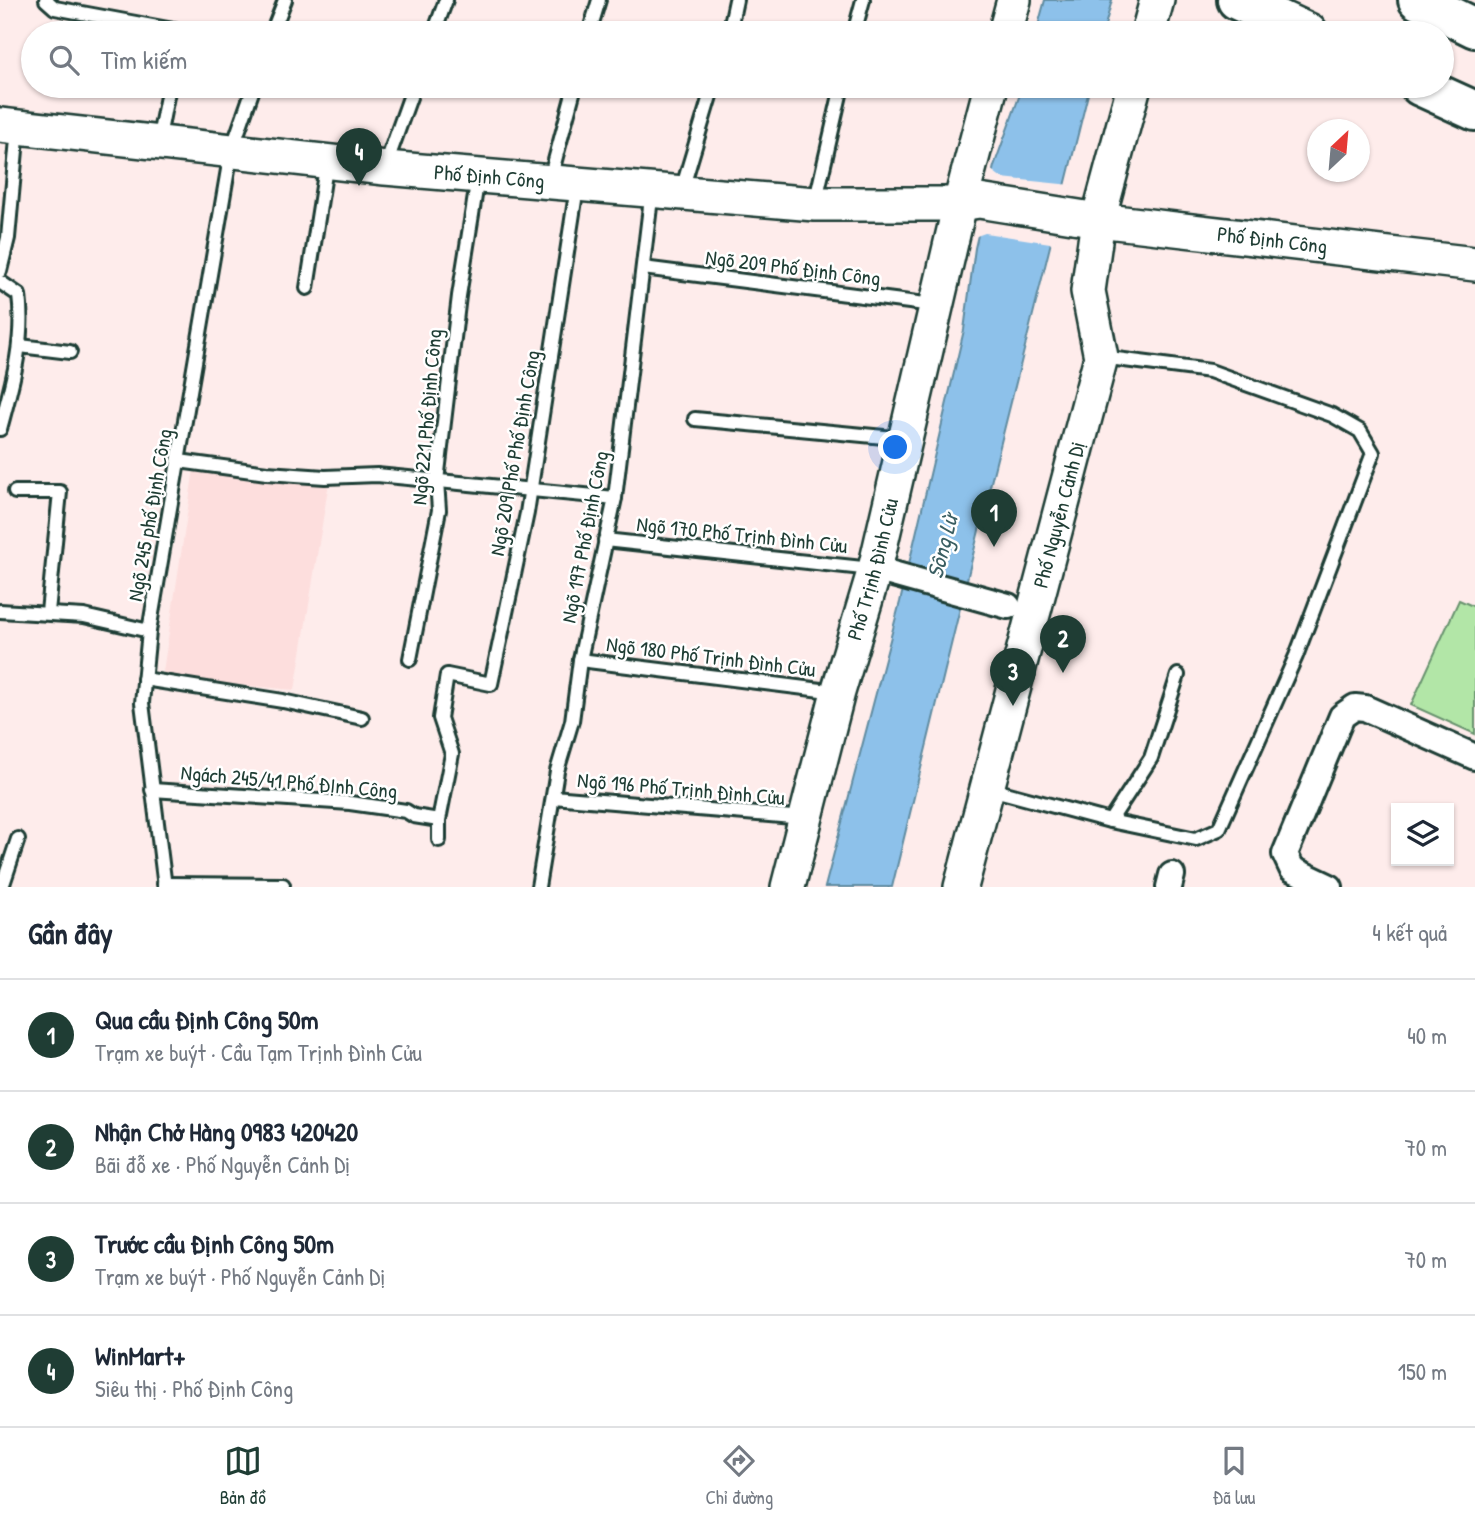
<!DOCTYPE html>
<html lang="vi">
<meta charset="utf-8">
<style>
:root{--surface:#fff;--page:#f2f2f3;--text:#1f2937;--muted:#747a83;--line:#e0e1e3;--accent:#1f3d34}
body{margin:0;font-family:"Patrick Hand",sans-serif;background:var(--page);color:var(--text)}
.controls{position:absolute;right:21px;bottom:21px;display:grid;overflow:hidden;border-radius:0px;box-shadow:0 2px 5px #0004}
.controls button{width:63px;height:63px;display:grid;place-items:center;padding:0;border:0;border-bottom:2px solid var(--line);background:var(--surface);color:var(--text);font:35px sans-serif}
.compass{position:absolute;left:1307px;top:119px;width:63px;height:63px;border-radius:50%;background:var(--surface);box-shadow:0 2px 5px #0004;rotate:26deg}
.you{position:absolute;left:896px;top:448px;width:24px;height:24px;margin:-18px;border:5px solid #fff;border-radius:50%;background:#1a73e8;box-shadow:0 0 0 10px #1a73e833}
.badge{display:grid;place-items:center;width:46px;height:46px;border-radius:50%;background:var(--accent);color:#fff;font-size:23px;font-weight:700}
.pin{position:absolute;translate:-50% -58px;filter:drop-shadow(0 2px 4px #0008)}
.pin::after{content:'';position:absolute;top:37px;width:24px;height:21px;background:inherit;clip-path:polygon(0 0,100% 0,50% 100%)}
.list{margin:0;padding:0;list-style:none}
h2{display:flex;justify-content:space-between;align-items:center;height:91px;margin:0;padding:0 28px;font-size:30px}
h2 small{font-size:23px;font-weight:400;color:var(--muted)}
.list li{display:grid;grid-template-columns:46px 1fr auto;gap:21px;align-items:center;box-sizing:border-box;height:112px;padding:0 28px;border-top:2px solid var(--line)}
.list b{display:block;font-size:26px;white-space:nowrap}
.list p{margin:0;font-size:23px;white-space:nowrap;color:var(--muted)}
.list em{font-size:23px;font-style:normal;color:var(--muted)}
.icon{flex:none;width:38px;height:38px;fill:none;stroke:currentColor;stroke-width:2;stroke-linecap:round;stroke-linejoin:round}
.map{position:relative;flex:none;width:1475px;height:887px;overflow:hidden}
.search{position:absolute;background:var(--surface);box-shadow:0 2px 5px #0004;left:21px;right:21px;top:21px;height:77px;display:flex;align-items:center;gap:18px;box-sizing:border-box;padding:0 24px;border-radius:38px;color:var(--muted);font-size:26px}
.sheet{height:539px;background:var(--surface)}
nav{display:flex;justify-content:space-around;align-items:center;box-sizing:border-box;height:98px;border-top:2px solid var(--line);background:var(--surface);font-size:19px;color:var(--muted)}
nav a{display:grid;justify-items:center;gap:4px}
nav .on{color:var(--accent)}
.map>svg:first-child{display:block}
</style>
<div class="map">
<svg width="1475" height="887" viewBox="0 0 1475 887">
<rect width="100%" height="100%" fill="#feeceb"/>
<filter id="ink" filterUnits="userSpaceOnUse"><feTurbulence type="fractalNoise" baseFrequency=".0143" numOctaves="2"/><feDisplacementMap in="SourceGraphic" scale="14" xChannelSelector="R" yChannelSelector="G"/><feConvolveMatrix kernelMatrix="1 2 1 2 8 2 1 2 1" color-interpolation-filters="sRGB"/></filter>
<g filter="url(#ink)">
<polygon fill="#fddedd" points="194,469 305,483 329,482 295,690 162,678"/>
<polygon fill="#b2e6a7" stroke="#68926e" stroke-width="2" points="1459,600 1475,607 1475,734 1411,705"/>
<g fill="#8dc1ea" stroke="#618ca1" stroke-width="2">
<polygon points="1045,0 1112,0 1103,33 1036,33"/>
<path d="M1023,86H1090C1022,352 957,620 892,887H825L900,602L964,330L975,248L994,166Z"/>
</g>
<polygon fill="#feeceb" points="990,169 1002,178 1071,185 1053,247 1050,243 985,233 974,237"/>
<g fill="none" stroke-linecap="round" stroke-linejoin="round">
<defs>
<g id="lane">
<polyline points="46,0 55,8 179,31 178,33"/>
<polyline points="272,33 285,0"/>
<polyline points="434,33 446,0"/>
<polyline points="589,33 599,0"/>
<polyline points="729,33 736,0"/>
<polyline points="854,33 863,0"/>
<polyline points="158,142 169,86"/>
<polyline points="385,167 414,86"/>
<polyline points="550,179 575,86"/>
<polyline points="681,193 713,86"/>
<polyline points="815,204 842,86"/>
<polyline points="643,268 933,305"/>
<polyline points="0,271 8,238 18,128"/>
<path d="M0,282L19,295C25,341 12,384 0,429"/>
<polyline points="307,288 327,161"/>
<polyline points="20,346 70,352"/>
<polyline points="695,419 905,439"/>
<polyline points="179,461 267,473 325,477 377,475 615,498"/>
<polyline points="15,492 60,492 48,612"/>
<polyline points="605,540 872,569"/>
<polyline points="0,611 84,616 149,631"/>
<polyline points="410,659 439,510 437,481 459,296 478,177"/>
<polyline points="580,660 837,692"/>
<polyline points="144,679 283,701 362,718"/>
<polyline points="990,789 1110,821 1196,839 1219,829 1296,656 1373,453 1360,431 1332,415 1210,371 1101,357"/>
<polyline points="152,790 350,803 406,811 414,816 439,820 452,754 440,718 447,675 491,684 527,513 577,187"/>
<polyline points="553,797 804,818"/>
<polyline points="1110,821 1151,758 1178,675"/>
<polyline points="439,840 439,820"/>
<polyline points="164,884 283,885"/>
<polyline points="2,887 18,839"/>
<polyline points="165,887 142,703 149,631 231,152 254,86"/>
<polyline points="538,887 557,771 572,721 580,660 615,498 652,190"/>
</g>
<g id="street">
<polyline points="875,569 1008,606"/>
<polyline points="1169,887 1172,875"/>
<polyline points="1330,887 1292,869 1285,854 1342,716 1355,707 1365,708 1475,757"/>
</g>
<g id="secondary">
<polyline points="1005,33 1014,0"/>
<polyline points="1148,33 1157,0"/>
<path id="s1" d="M0,125L385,168L815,204H960L979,201L1098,220L1475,264"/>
<path id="s2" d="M788,887L838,692L875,569L960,204L991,86"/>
<path id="s3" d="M961,887L1101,357L1088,291L1098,220L1134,86"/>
</g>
<g id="primary">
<polyline points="1237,0 1308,33"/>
<polyline points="1418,0 1475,28"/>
<polyline points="1420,86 1475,111"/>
</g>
</defs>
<use href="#lane" stroke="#1f3d34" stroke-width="18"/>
<use href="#street" stroke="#1f3d34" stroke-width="30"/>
<use href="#secondary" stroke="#1f3d34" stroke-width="38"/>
<use href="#primary" stroke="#1f3d34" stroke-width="44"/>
<use href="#lane" stroke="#fff" stroke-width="12"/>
<use href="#street" stroke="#fff" stroke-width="24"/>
<use href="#secondary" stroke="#fff" stroke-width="33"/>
<use href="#primary" stroke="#fff" stroke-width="38"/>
</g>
</g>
<g text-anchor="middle" stroke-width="5" stroke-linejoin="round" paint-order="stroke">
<g font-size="21" fill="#1f3d34" stroke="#fff">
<text dy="7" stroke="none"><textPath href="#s1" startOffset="492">Phố Định Công</textPath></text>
<text dy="7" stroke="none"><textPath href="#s1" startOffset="1279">Phố Định Công</textPath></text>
<text transform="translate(793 268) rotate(7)" y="7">Ngõ 209 Phố Định Công</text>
<text transform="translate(427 417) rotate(-85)" y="7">Ngõ 221 Phố Định Công</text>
<text transform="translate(515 453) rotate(-80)" y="7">Ngõ 209 Phố Phố Định Công</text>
<text dy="7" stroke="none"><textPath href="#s3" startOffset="385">Phố Nguyễn Cảnh Dị</textPath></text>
<text transform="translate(150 515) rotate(-80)" y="7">Ngõ 245 phố Định Công</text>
<text transform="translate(742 535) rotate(6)" y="7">Ngõ 170 Phố Trịnh Đình Cửu</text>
<text transform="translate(585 537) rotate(-79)" y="7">Ngõ 197 Phố Định Công</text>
<text dy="7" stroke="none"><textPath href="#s2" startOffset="329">Phố Trịnh Đình Cửu</textPath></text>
<text transform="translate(711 657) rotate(7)" y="7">Ngõ 180 Phố Trịnh Đình Cửu</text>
<text transform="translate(289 782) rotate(5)" y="7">Ngách 245/41 Phố ĐỊnh Công</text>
<text transform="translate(681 789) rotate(5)" y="7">Ngõ 196 Phố Trịnh Đình Cửu</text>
</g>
<g font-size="23" font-style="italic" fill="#3a5e62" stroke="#fff">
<text transform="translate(942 547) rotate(-76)" y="8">Sông Lừ</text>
</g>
</g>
</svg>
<div class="controls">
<button><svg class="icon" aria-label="layers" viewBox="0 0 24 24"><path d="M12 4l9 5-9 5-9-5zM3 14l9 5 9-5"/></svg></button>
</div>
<svg class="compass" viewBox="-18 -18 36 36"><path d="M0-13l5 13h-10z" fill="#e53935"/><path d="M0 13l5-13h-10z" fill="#747a83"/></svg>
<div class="you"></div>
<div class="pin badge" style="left:994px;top:547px">1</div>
<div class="pin badge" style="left:1063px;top:673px">2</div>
<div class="pin badge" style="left:1013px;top:706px">3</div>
<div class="pin badge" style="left:359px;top:186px">4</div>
<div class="search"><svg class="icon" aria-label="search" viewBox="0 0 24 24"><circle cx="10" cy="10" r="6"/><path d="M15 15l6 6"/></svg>Tìm kiếm</div>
</div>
<section class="sheet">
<h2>Gần đây<small>4 kết quả</small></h2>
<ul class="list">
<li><span class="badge">1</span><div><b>Qua cầu Định Công 50m</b><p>Trạm xe buýt · Cầu Tạm Trịnh Đình Cửu</p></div><em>40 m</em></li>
<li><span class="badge">2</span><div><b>Nhận Chở Hàng 0983 420420</b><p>Bãi đỗ xe · Phố Nguyễn Cảnh Dị</p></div><em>70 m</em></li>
<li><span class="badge">3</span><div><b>Trước cầu Định Công 50m</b><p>Trạm xe buýt · Phố Nguyễn Cảnh Dị</p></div><em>70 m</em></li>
<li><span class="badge">4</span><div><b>WinMart+</b><p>Siêu thị · Phố Định Công</p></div><em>150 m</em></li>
</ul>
</section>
<nav>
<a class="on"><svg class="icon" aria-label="map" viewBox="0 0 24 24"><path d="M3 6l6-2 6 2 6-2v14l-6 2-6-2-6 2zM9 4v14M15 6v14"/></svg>Bản đồ</a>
<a><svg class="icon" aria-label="directions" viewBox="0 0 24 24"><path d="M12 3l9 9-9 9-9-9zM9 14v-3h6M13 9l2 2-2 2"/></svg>Chỉ đường</a>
<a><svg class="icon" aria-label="saved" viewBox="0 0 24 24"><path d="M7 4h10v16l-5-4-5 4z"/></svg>Đã lưu</a>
</nav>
